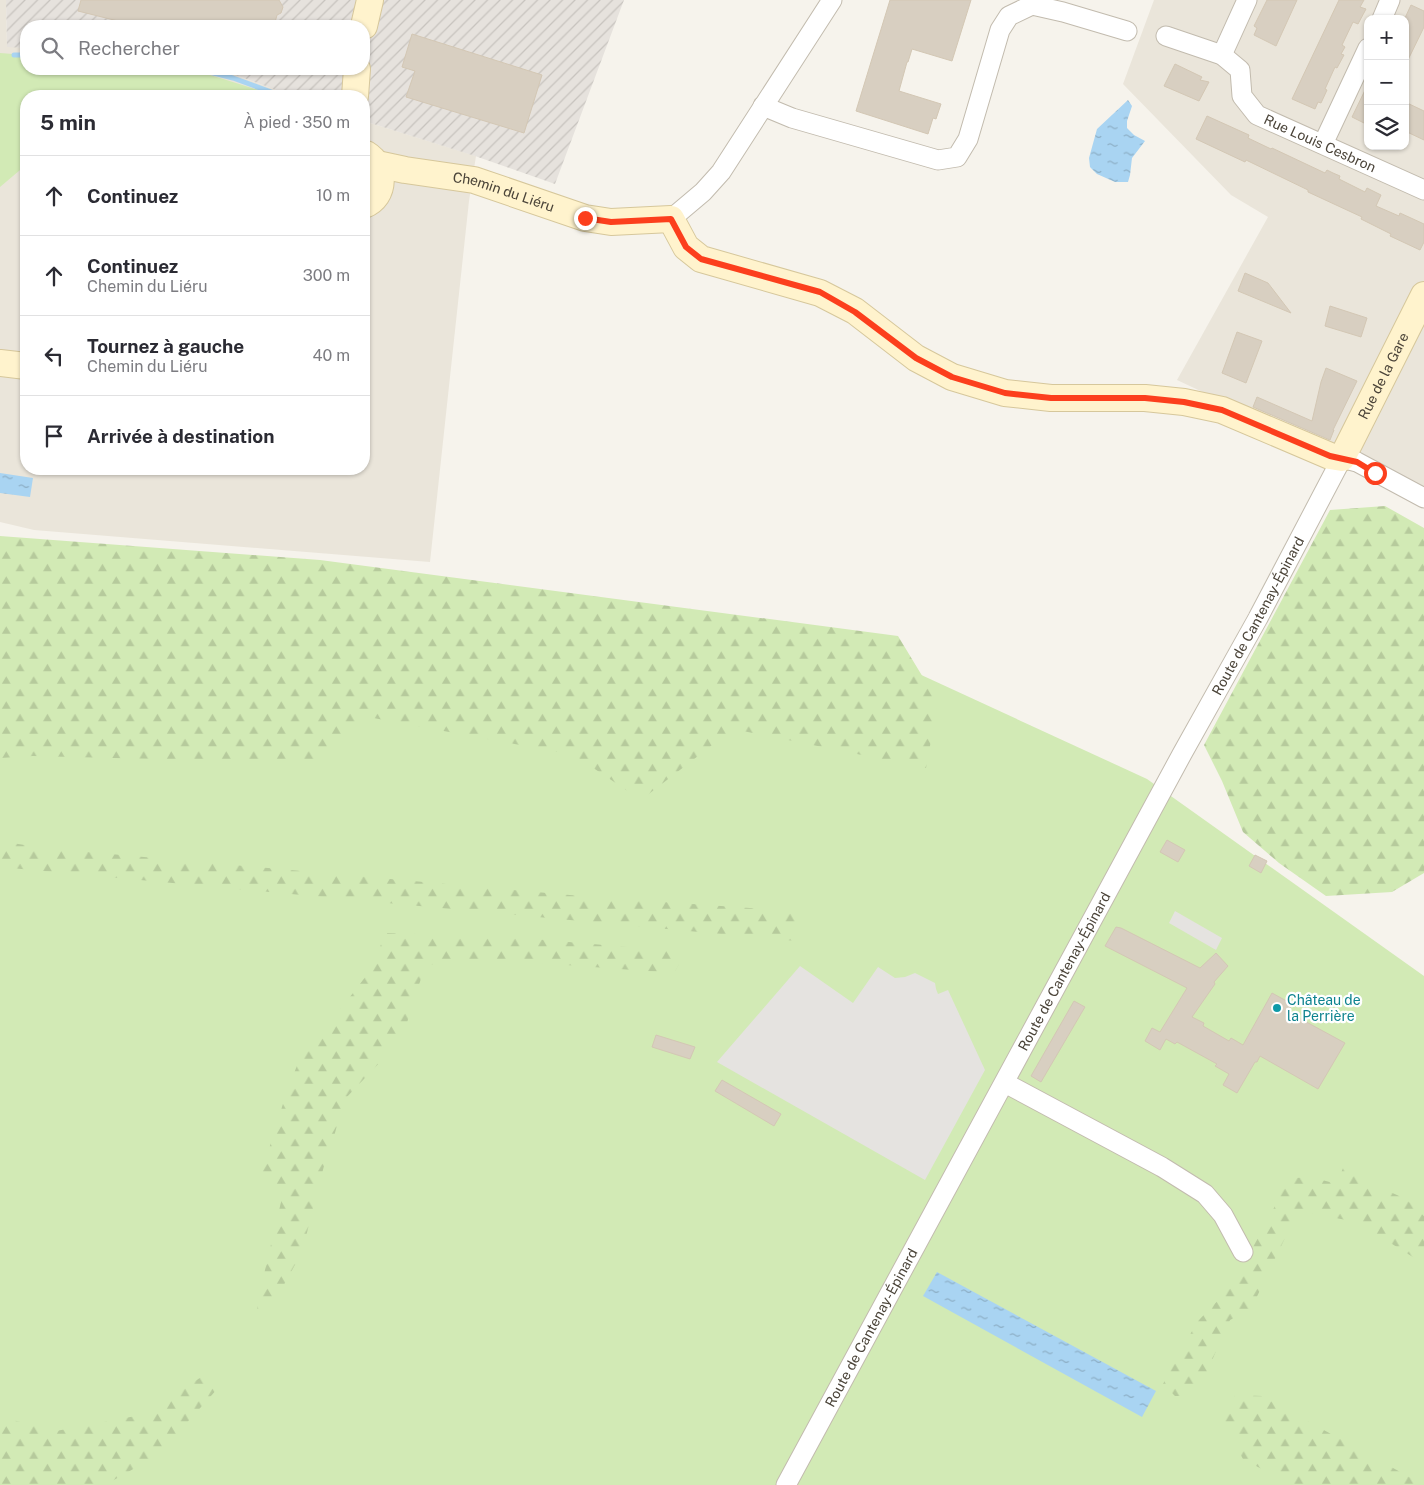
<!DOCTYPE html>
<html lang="fr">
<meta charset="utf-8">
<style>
:root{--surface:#fff;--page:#f2f2f3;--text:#2b2b33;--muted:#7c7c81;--line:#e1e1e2}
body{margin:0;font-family:"Public Sans",sans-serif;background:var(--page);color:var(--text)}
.controls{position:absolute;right:15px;top:15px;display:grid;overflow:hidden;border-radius:10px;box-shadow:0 1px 4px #0004}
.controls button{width:45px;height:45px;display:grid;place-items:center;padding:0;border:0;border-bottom:1px solid var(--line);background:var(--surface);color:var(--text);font:25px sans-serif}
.stop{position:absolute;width:15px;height:15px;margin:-11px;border:4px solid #fc3f1d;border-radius:50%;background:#fff}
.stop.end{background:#fc3f1d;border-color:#fff;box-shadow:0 1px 5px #0008}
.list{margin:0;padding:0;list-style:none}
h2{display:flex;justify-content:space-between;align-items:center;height:65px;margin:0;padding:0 20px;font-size:21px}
h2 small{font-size:16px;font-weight:400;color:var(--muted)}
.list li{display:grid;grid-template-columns:32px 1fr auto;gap:15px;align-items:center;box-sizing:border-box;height:80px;padding:0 20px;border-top:1px solid var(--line)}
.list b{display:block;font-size:19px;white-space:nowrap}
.list p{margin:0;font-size:16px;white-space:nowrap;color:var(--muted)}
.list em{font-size:16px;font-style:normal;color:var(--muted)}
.icon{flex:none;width:28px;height:28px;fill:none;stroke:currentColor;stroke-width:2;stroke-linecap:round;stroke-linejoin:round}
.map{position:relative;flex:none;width:1424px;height:1485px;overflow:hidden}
.search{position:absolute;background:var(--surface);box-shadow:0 1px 4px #0004;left:20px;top:20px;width:350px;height:55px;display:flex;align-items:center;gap:12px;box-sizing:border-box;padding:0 18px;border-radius:20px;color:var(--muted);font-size:19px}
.panel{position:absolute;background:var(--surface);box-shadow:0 1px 4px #0004;left:20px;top:90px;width:350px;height:385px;border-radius:20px}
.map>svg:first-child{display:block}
</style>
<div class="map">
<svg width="1424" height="1485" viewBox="0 0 1424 1485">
<defs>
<pattern id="industrial-furrows" width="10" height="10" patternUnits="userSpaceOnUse" patternTransform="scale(1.25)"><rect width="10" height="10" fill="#e6e2dd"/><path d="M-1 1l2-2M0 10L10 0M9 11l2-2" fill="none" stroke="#c7c3be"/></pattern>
<pattern id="forest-firs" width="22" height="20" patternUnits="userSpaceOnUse" patternTransform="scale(1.25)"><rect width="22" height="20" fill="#d2eab5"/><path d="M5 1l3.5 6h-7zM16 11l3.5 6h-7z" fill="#b6ca9c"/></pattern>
<pattern id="water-ripples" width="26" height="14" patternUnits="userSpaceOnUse" patternTransform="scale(1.25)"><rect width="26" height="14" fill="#a9d4f2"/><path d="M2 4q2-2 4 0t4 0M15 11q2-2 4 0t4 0" fill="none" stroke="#8caec5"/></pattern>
</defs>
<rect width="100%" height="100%" fill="#f6f3ec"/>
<g fill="#eae5da" fill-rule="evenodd">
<polygon points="0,0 6,0 7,46 26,48 26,69 214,69 233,74 292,96 26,96 26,469 364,469 364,121 476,156 469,201 430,562 34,530 0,522"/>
<path d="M1154,0H1424V496L1177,380L1268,217L1231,195L1123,84ZM1368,19H1405V146H1368Z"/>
</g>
<polygon fill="url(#industrial-furrows)" points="6,0 624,0 555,184 475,156 364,121 364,96 292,96 233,74 214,69 364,69 364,26 26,26 26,48 7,47"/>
<g fill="#d2eab5">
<polygon points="0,53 26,55 26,69 191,69 278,96 26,96 26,165 0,187"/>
<polygon points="0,550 917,673 1147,779 1424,976 1424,1485 0,1485"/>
</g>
<g fill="url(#forest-firs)">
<polygon points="1385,506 1424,528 1424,873 1392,892 1326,896 1279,863 1243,832 1222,781 1204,745 1330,510"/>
<polygon points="0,536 320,560 898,636 938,702 926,768 733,729 641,800 574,755 368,717 312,763 33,756 0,758"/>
<polygon points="0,841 43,848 592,897 806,912 796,941 0,867"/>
<polygon points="385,933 510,937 686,952 674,973 498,960 436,963 425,967 411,1008 403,1038 344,1100 330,1151 325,1162 302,1252 274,1303 258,1325 257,1304 281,1202 261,1175 286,1094 303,1050 329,1024 373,967"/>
<polygon points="1343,1168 1372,1184 1406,1199 1424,1216 1424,1264 1357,1222 1298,1211 1251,1309 1230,1320 1196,1396 1175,1396 1163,1384 1197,1322 1232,1286 1275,1206 1280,1179 1311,1177 1337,1184"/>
<polygon points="203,1376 219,1387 158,1455 105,1485 0,1485 0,1420 1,1417 56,1431 141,1415"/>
<polygon points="1235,1395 1262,1396 1424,1485 1292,1485 1243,1459 1223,1423"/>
</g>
<g fill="#e5e3e0">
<polygon points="1175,911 1222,938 1216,950 1169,923"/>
<polygon points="800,966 853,1003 878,967 895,978 905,977 915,973 935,983 936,989 938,994 948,990 985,1070 925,1180 717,1062"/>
</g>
<g fill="url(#water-ripples)">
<polygon points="1128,100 1132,106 1127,121 1127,128 1134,135 1145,141 1132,158 1130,175 1128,182 1115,182 1097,174 1090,167 1089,158 1097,129"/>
<polygon points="0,473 33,478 30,497 0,493"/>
<polygon points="937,1272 1156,1391 1142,1417 923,1296"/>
</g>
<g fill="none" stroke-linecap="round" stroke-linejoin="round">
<g stroke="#a9d4f2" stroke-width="5">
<polyline points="14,55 26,55"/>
<polyline points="198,69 233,78 282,96"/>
</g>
</g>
<g fill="#d8cfc1" stroke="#d3c7b4">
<polygon points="81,0 279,0 283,7 281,13 277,15 274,26 138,26 78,11"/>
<polygon points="890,0 971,0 952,61 912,49 908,62 907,62 899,91 941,104 936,119 933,118 928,134 856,111"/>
<polygon points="1267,0 1297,0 1276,46 1254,35 1257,28 1254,26"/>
<polygon points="1339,0 1364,0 1360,7 1366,9 1358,24 1353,22 1342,45 1345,47 1341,54 1344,55 1337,68 1335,67 1325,89 1327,90 1321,103 1318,102 1315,109 1292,99"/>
<polygon points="1411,5 1424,11 1424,27 1405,66 1405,18"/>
<polygon points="412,34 542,75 524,133 406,97 415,71 402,67"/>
<polygon points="1175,64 1202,77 1200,80 1209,82 1199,101 1164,86"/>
<polygon points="1368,84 1368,125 1352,117"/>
<polygon points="1405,102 1424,111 1424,140 1405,131"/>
<polygon points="1207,116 1249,135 1248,138 1271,149 1272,148 1325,173 1327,170 1333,173 1340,176 1339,179 1365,192 1367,188 1381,195 1376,206 1399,216 1400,213 1424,224 1424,242 1420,250 1390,236 1391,234 1361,219 1362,217 1308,192 1308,190 1246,160 1245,162 1196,139"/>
<polygon points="1245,273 1268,283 1291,313 1238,291"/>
<polygon points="1330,306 1367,318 1361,337 1325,326"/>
<polygon points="1237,332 1262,341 1246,383 1222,373"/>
<polygon points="1326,368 1357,381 1333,430 1334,430 1330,440 1253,407 1257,397 1312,421 1321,382"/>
<polygon points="1167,840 1185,850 1178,862 1160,852"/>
<polygon points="1255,855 1267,861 1261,873 1249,866"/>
<polygon points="1116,927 1121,928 1200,968 1216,953 1228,966 1214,982 1215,984 1192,1017 1204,1023 1203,1026 1229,1041 1231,1038 1243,1045 1272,993 1292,1004 1288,1012 1345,1043 1318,1089 1260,1056 1257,1062 1255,1062 1237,1093 1223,1085 1229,1074 1215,1066 1217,1064 1177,1042 1175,1044 1166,1039 1160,1050 1145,1041 1152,1028 1160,1032 1187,988 1105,946"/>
<polygon points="1074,1001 1085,1007 1041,1082 1031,1076"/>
<polygon points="656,1035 695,1047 690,1059 652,1047"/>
<polygon points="722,1080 781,1114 774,1126 715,1091"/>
</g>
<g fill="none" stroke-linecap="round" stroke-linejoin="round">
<defs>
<g id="street">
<polyline points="1382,19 1390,0"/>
<path id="s1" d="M1166,36L1222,55L1240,70L1242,96L1257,115L1424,190"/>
<polyline points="1222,55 1247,0"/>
<polyline points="763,106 792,118 938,160 957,157 968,139 1000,30 1009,16 1032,5 1063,12 1127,31"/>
<polyline points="1323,144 1368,48"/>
<polyline points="671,219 703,192 721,172 832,0"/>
<polyline points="1005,1083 1162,1167 1205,1194 1223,1215 1243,1252"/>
<path id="s2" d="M786,1485L1182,754L1258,618L1342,458L1357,462L1424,498"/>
</g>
<g id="secondary">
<polyline points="364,26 370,0"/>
<polyline points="355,96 357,69"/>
<path id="s3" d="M377,164L405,170L474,180L585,218L611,222L671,219L686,247L701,259L820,293L855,311L916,358L952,377L1005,393L1051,398H1145L1184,402L1222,410L1330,456L1342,458L1424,295"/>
<path d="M364,205C386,197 386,166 366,154"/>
<polyline points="0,363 26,366"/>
</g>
</defs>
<use href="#street" stroke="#c2bbae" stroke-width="21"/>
<use href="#secondary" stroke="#d6c79b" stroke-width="28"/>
<use href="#street" stroke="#fff" stroke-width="19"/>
<use href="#secondary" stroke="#fff3cd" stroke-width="26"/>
</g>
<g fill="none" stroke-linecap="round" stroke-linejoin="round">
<polyline stroke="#fc3f1d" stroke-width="6" points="585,218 611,222 671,219 686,247 701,259 820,292 855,312 916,358 952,377 1005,393 1051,398 1145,398 1184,402 1222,410 1330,456 1357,462 1375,473"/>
</g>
<circle fill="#0f9aa8" stroke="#fff" stroke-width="2" cx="1277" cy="1008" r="5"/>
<g text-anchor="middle" stroke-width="4.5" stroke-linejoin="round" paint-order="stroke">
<g font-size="14" fill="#4b4439" stroke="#fff">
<text dy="5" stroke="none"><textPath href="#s1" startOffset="202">Rue Louis Cesbron</textPath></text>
<text dy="5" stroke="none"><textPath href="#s3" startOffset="130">Chemin du Liéru</textPath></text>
<text dy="5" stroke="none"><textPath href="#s3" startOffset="1129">Rue de la Gare</textPath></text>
<text dy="5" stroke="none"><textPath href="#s2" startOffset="989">Route de Cantenay-Épinard</textPath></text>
<text dy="5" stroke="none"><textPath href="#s2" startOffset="584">Route de Cantenay-Épinard</textPath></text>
<text dy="5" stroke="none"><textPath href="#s2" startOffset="179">Route de Cantenay-Épinard</textPath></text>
</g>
<g font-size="14" fill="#0d838f" stroke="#fff" text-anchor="start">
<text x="1287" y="1005">Château de<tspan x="1287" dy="16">la Perrière</tspan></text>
</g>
</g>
</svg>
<div class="controls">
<button>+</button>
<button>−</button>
<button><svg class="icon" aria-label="layers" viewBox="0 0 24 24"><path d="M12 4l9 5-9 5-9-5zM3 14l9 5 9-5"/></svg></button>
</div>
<div class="stop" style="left:1375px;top:473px"></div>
<div class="stop end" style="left:585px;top:218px"></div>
<div class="search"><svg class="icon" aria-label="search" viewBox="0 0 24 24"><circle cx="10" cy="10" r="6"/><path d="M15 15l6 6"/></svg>Rechercher</div>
<section class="panel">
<h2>5 min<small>À pied · 350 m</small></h2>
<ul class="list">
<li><svg class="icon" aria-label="ahead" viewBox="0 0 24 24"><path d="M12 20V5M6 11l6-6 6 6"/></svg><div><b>Continuez</b></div><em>10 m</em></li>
<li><svg class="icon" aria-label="ahead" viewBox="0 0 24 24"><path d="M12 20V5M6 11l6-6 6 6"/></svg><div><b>Continuez</b><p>Chemin du Liéru</p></div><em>300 m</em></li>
<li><svg class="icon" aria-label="left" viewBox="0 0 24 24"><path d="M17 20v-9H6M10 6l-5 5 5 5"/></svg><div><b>Tournez à gauche</b><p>Chemin du Liéru</p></div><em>40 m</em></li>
<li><svg class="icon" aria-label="arrive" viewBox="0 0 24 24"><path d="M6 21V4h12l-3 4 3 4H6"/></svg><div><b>Arrivée à destination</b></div></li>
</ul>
</section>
</div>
